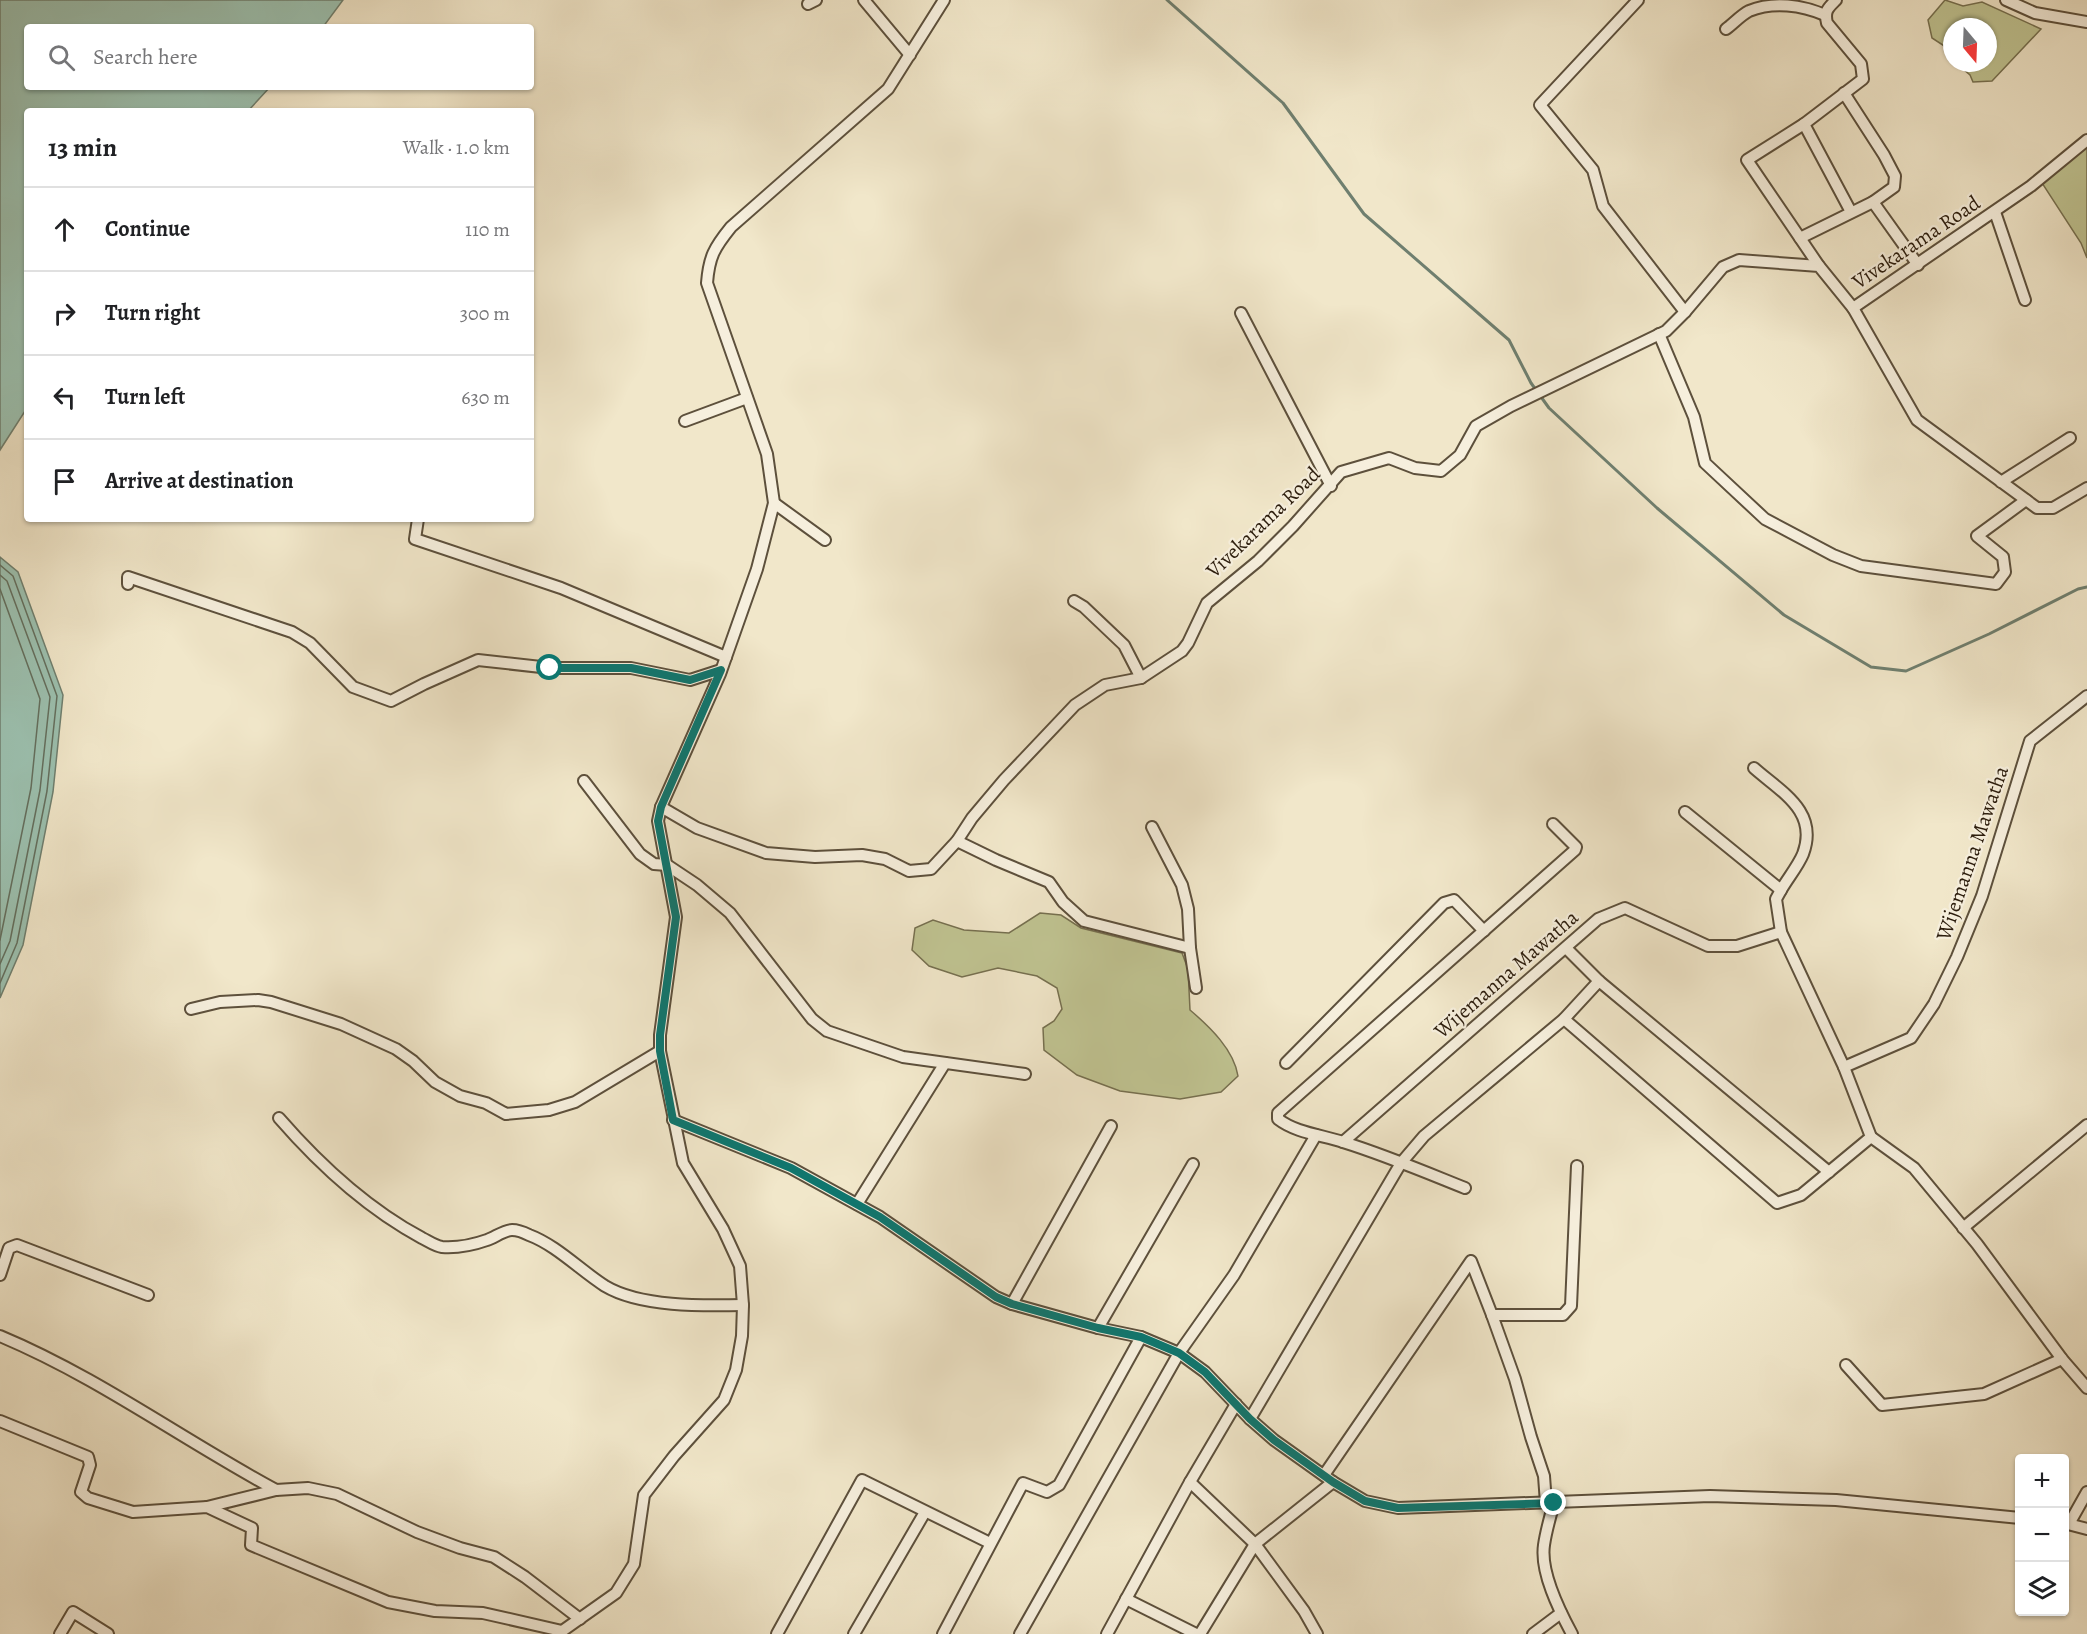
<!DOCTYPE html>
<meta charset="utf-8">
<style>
:root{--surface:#fff;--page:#f2f2f2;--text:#202124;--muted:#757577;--line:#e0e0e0}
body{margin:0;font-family:Alegreya,serif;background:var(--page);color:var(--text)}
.controls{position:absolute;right:18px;bottom:18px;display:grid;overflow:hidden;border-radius:6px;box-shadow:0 2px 4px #0004}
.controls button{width:54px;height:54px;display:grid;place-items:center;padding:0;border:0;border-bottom:2px solid var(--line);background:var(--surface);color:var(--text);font:30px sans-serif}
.compass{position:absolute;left:1943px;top:18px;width:54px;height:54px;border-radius:50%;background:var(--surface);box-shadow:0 2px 4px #0004;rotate:161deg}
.stop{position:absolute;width:18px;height:18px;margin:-14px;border:4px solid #0f766e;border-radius:50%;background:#fff}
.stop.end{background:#0f766e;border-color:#fff;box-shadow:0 2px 6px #0008}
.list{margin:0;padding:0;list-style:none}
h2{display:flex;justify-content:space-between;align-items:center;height:78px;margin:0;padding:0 24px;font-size:26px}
h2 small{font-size:20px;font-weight:400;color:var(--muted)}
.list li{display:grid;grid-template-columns:39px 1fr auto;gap:18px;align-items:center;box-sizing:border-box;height:84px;padding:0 24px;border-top:2px solid var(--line)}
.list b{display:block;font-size:22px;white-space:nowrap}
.list em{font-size:20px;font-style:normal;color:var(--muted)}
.icon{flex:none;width:33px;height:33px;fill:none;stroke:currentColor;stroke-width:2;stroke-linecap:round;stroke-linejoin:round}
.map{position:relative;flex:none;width:2087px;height:1634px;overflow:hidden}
.search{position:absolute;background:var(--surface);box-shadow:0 2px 4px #0004;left:24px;top:24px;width:510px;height:66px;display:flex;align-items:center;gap:15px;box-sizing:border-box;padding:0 21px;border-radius:6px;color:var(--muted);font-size:22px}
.panel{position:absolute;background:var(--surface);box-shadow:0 2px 4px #0004;left:24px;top:108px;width:510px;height:414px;border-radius:6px}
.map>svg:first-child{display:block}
</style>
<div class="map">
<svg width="2087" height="1634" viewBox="0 0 2087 1634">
<rect width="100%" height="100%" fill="#f1e7ca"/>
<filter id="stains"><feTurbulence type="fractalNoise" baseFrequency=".00333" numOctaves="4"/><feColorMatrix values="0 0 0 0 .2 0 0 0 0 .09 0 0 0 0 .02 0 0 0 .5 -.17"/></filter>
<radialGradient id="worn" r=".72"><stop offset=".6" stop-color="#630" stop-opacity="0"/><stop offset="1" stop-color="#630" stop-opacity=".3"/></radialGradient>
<g fill="#c0c492" stroke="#767050" stroke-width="1.5">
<polygon points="1945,0 1963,6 1982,2 2041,29 1992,81 1973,82 1970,75 1956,63 1988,63 1988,27 1952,27 1952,51 1932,38 1928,20"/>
<polygon points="2087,146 2087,258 2081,243 2042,183"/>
<path d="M1040,913L1061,915L1081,928L1182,953L1188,969L1190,1010C1210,1027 1234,1050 1238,1076L1221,1092L1180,1099L1120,1091L1077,1075L1044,1050L1043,1028L1054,1021L1062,1009L1057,988L1037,976L998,968L962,977L929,966L912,950L915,928L933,920L964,930L1009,933Z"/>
</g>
<g fill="#9cc1b0" stroke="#6f7f6f" stroke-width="1.5">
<polygon points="0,0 343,0 323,27 27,27 27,87 270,87 248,111 27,111 27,408 0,450"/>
<polygon points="0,557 18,572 63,695 53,792 23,945 0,998"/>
</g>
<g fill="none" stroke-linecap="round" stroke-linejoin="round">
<g stroke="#646f5e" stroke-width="1.5">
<polyline points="0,565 13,576 57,696 47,791 17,943 0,983"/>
<polyline points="0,575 7,581 50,697 40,790 10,941 0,964"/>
<polyline points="0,589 40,699 31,788 0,940"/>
</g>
<polyline stroke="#6f7f6f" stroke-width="3" points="1167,0 1283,103 1364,214 1509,340 1531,383 1549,408 1657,508 1784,615 1871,667 1906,671 1989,634 2078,589 2087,587"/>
<defs>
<g id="minor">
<polyline points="864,0 910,55"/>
<polyline points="1638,0 1540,105 1593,170 1603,206 1685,312"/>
<polyline points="2006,0 2035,13 2087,22"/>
<polyline points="808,4 816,0"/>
<path d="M1726,29C1733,24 1741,15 1749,11C1773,1 1802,5 1825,15"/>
<polyline points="1844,93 1884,155 1895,176 1894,187 1873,202 1918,265"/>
<polyline points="1804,124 1851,212"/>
<polyline points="1995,212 2025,300"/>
<polyline points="1800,238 1873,202"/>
<path d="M1819,266L1747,160L1804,124L1863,79L1861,64L1827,23C1824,11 1828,8 1836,0"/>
<polyline points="1853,308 1917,420 2037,508 2053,508 2087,488"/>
<polyline points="1241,313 1331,486"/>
<polyline points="1659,334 1694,417 1705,463 1765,519 1833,555 1861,566 1996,584 2005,572 2003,557 1977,536 2026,500"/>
<polyline points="685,421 747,398"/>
<polyline points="2001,482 2070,438"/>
<polyline points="774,503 825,540"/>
<polyline points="418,519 415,539 561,588 726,657"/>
<polyline points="128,584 128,577 292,632 310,643 353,687 391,701 424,684 478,660 550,668 631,668 690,680 721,670"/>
<polyline points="1074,601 1084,607 1124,645 1141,678"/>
<polyline points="584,781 640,854 654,864 667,865 697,885 730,913 812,1019 827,1031 903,1057 1025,1074"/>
<polyline points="661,807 697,828 766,853 815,857 862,855 885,859 909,871 931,869 957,841 972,818 1004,780 1075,705 1105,685 1141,678 1182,651 1188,643 1207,603 1258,561 1293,526 1341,472 1389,458 1415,468 1441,471 1460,455 1476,426 1511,406 1666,331 1685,312 1723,267 1739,260 1819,266 1853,308 2031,186 2087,140"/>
<path d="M1685,812L1781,890C1788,878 1798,866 1803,854C1819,811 1781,792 1754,768"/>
<polyline points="1152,827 1182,885 1188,909 1190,948 1196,988"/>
<polyline points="957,841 996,860 1049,882 1063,902 1084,921 1190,948"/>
<polyline points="1781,890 1776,899 1781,932"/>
<polyline points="1566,948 1599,981"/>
<polyline points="191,1009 220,1002 258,1000 271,1002 341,1024 396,1049 413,1061 435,1082 460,1096 486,1103 506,1114 549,1110 575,1102 660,1051"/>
<polyline points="1564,1019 1599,981 1829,1172"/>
<polyline points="1286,1063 1444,903 1454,900 1484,931"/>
<path d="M279,1118C319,1164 368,1209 422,1238C428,1241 435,1246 442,1247C457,1248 473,1245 487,1240C494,1238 504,1230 512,1230C517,1230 525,1233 529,1235C556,1245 580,1270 605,1286C640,1307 702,1306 743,1305"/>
<polyline points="673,1120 791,1168 880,1217 996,1297 1012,1304 1098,1328 1141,1337 1179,1353 1205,1372 1250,1419 1274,1440 1333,1482 1365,1501 1398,1508 1710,1496 1836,1500 2020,1518"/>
<polyline points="1871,1137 1914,1168 1977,1244 2062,1359 2087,1388"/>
<polyline points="1343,1142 1598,919 1625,908 1708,946 1737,946 1781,932 1844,1067 1911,1038 1934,1004 1957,957 1982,896 2030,741 2087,696"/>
<path d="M1465,1188C1425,1172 1385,1155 1343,1142C1322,1135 1296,1133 1278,1119V1113L1575,850L1576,847L1553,824"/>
<polyline points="857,1204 945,1063"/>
<polyline points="1963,1228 2087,1125"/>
<polyline points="0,1275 9,1248 17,1245 148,1295"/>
<polyline points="1012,1304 1111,1126"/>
<polyline points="1492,1315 1515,1379 1531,1437 1544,1476 1546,1503"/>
<polyline points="1098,1328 1193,1164"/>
<path d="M0,1336C98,1377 183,1440 276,1490"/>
<polyline points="1846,1365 1882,1405 1984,1394 2062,1359"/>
<polyline points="1250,1419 1401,1163 1424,1136 1564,1019 1777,1203 1801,1195 1871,1137 1844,1067"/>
<polyline points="0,1421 88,1457 90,1465 81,1492 88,1498 133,1512 207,1507 252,1528 251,1545 388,1602 435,1611 483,1613 562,1631"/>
<polyline points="1324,1475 1471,1261 1492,1315 1563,1315 1571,1306 1577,1166"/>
<polyline points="1190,1482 1255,1544 1333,1482"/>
<path d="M1554,1503C1550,1517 1546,1531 1544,1545C1540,1572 1559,1610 1572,1634"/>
<polyline points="207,1507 276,1490 308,1488 337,1494 417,1532 460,1548 494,1557 525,1577 580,1619"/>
<polyline points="2064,1523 2087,1529"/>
<polyline points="2069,1524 2087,1492"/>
<polyline points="1126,1599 1196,1634"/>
<polyline points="60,1634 73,1612 108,1634"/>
<path d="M558,1634L616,1593L634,1564L644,1495L674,1456L724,1400L736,1370L742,1336L743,1305L740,1266L723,1229L683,1163L660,1051V1035L676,917L658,821L661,807L720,674L757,569L774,503L767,454L707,283C709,257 714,248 731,227L888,89L944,0"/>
<polyline points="777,1634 862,1480 990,1543"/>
<polyline points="854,1634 925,1512"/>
<polyline points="943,1634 1023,1483 1047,1492 1059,1485 1141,1337"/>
<polyline points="1020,1634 1179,1353 1234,1275 1316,1135"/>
<polyline points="1107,1634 1190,1482 1236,1404"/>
<polyline points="1200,1634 1255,1544 1304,1611 1317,1634"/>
<polyline points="1533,1634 1561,1613"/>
</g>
</defs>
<use href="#minor" stroke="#5d503c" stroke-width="14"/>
<use href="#minor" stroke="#f6efdd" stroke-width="10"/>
</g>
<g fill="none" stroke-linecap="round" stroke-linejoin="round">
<polyline stroke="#0f766e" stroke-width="8" points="550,668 631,668 690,680 721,670 661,807 658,821 676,917 660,1035 660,1051 673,1120 791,1168 880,1217 996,1297 1012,1304 1098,1328 1141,1337 1179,1353 1205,1372 1250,1419 1274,1440 1333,1482 1365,1501 1398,1508 1554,1503"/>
</g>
<g text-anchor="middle" stroke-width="4.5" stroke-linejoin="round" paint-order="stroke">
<g font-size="21" fill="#2c1d0d" stroke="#f6efdd">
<text transform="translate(1916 242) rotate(-34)" y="7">Vivekarama Road</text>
<text transform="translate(1263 522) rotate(-44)" y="7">Vivekarama Road</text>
<text transform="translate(1972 853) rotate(-71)" y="7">Wijemanna Mawatha</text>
<text transform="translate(1506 974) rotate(-41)" y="7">Wijemanna Mawatha</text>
</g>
</g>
<rect width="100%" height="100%" filter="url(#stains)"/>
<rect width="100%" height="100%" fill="url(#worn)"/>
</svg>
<div class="controls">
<button>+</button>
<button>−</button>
<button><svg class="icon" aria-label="layers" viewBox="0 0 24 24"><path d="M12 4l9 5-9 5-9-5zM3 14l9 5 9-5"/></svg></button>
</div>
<svg class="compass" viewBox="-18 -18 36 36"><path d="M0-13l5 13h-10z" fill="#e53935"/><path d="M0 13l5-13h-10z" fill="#757577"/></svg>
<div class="stop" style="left:550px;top:668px"></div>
<div class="stop end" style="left:1554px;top:1503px"></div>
<div class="search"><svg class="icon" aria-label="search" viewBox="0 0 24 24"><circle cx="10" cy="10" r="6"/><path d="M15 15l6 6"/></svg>Search here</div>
<section class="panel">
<h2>13 min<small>Walk · 1.0 km</small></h2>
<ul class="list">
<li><svg class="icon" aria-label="ahead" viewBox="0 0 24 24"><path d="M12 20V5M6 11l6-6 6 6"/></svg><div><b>Continue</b></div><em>110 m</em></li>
<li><svg class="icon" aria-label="right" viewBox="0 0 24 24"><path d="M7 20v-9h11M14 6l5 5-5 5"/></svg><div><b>Turn right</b></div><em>300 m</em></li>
<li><svg class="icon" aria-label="left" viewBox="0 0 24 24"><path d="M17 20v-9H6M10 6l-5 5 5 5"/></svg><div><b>Turn left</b></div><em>630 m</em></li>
<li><svg class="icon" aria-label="arrive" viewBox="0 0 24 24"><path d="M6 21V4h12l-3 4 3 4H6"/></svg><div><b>Arrive at destination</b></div></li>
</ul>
</section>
</div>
